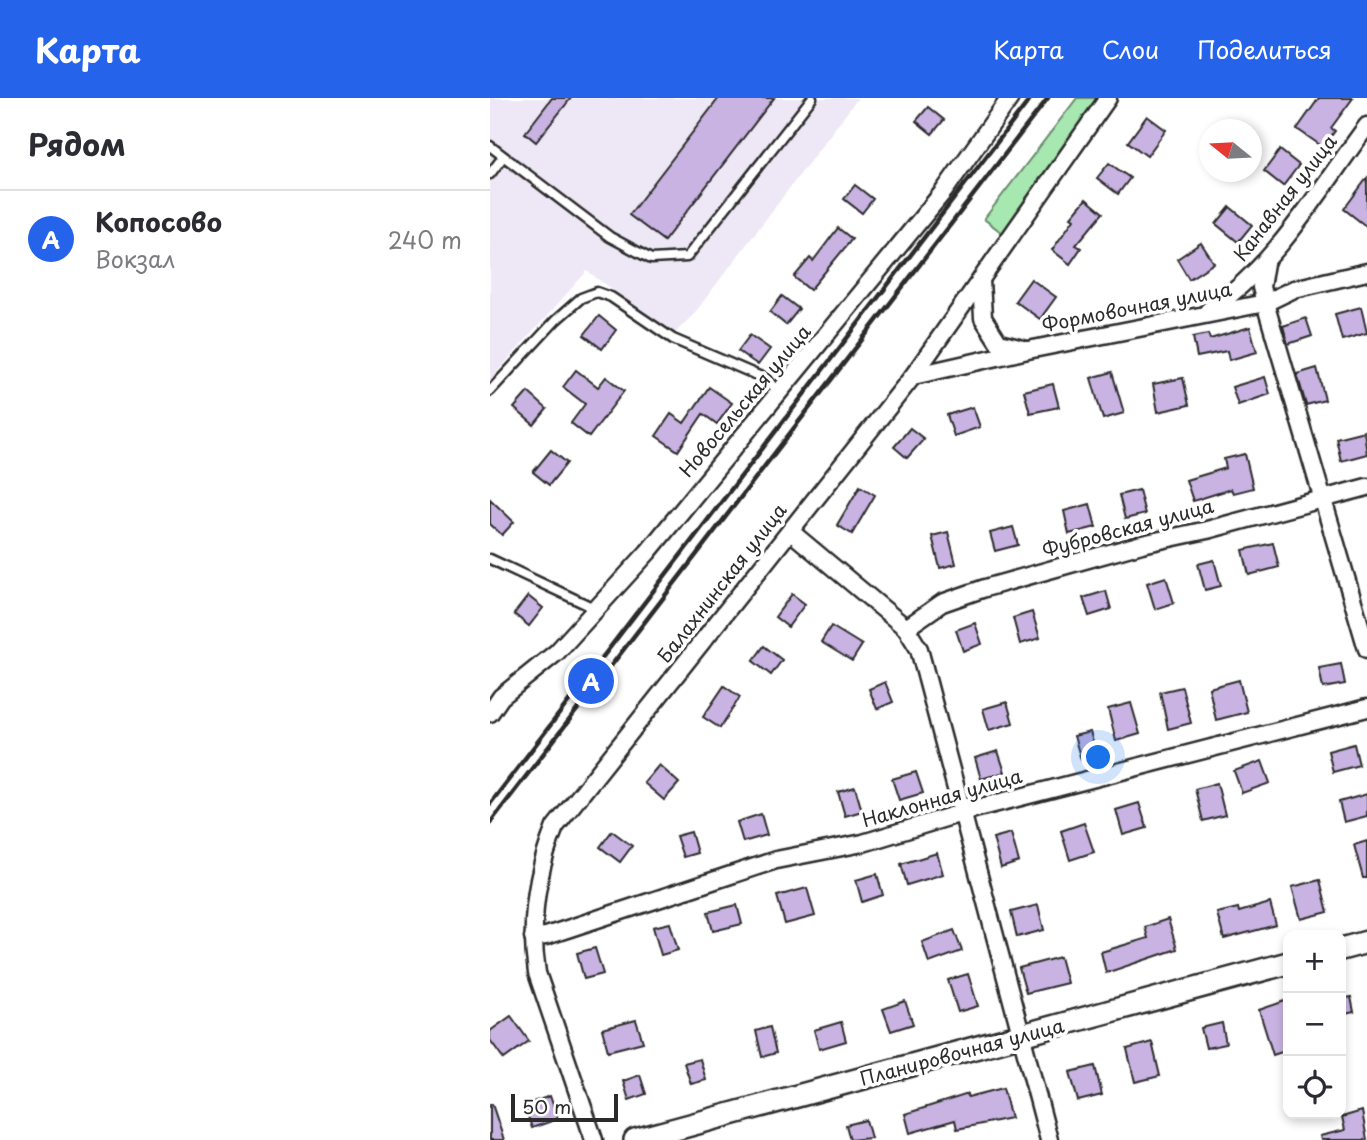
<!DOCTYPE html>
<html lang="ru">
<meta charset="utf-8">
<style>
:root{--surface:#fff;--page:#f7f7f7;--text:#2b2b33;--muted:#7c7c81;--line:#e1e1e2;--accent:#2563eb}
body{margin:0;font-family:"Playpen Sans",sans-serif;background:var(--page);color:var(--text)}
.controls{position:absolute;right:21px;bottom:21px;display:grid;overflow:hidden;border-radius:14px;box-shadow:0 4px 10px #0003}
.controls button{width:63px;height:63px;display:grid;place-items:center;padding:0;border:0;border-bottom:2px solid var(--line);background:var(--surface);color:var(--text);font:35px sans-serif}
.compass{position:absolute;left:709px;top:21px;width:63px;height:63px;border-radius:50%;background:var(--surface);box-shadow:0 4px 10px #0003;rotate:288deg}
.scale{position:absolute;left:21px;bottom:18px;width:107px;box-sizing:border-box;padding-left:7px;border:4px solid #2b2b2b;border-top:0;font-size:19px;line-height:24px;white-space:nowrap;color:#2b2b2b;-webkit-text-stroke:5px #fff;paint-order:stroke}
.you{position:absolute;left:609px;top:660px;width:24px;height:24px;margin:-18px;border:5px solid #fff;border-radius:50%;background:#1a73e8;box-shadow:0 0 0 10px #1a73e833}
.badge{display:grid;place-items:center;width:46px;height:46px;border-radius:50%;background:var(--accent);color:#fff;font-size:23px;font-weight:700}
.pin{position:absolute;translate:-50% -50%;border:4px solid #fff;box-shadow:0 2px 7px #0006}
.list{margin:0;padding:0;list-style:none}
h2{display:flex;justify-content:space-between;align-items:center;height:91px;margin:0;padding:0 28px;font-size:30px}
h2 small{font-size:23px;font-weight:400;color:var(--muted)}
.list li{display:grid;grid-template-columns:46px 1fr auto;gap:21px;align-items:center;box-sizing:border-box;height:98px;padding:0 28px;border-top:2px solid var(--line)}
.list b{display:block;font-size:26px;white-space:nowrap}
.list p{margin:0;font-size:23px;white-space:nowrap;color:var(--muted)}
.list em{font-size:23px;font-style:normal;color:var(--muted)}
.icon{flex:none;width:38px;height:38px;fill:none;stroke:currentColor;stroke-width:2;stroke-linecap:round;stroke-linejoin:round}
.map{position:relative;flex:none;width:877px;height:1042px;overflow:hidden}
header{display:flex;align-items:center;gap:42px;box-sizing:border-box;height:98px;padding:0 35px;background:var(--accent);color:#fff}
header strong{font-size:33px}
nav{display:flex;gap:38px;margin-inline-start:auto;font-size:24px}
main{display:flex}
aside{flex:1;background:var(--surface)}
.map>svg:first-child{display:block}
</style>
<header>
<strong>Карта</strong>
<nav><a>Карта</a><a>Слои</a><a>Поделиться</a></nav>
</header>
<main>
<aside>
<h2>Рядом<small></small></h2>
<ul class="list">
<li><span class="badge">A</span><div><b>Копосово</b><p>Вокзал</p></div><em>240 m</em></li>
</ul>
</aside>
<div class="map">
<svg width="877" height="1042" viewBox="0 0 877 1042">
<rect width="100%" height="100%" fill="#fff"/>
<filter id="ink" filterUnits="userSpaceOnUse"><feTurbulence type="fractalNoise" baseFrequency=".0143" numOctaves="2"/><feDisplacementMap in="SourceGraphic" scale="14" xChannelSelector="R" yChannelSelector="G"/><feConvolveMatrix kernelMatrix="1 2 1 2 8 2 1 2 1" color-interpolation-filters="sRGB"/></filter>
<g filter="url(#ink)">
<polygon fill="#eee8f6" points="0,0 368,0 203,217 184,236 97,173 0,282"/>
<polygon fill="#a7e7b0" stroke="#69896e" stroke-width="2" points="587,0 611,0 515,137 494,121"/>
<g fill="#c8b3e2" stroke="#2b2b2b" stroke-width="2">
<polygon points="62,0 81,0 46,44 35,35"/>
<polygon points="229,0 284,0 174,143 139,117"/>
<polygon points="829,0 863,0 841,30 845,33 833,49 807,31"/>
<polygon points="438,9 454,22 442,36 426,23"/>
<polygon points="657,18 676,32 657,58 638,44"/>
<polygon points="790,52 809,67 793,88 774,73"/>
<polygon points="619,65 640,80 628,96 607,80"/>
<polygon points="877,80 877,129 854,111"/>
<polygon points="365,87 383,101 372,115 354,101"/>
<polygon points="596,101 613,115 586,147 591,150 580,166 562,152 584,121 581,119"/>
<polygon points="740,109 762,127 748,144 726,126"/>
<polygon points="348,130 362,141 320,192 304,179 320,160 323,163"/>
<polygon points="711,145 724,165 699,181 687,161"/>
<polygon points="541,181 566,199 550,221 525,203"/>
<polygon points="292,198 309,211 296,227 280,214"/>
<polygon points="871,209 877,235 852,242 845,216"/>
<polygon points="109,218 126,232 112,251 94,237"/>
<polygon points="816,220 822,238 798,246 793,228"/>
<polygon points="760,229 767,254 739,262 737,253 707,259 703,239 718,236 720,241"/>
<polygon points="260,237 280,251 268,267 248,253"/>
<polygon points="827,270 835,302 816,307 807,276"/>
<polygon points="86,272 108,289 116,279 134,293 99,339 81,325 95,306 73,289"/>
<polygon points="622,274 634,315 613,321 601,280"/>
<polygon points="775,279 780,296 748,307 742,289"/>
<polygon points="693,280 699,307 668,314 663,286"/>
<polygon points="563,286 569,309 540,315 534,293"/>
<polygon points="219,289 242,305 227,326 213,316 188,353 166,338 181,316 194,325"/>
<polygon points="38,294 57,311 44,327 24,310"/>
<polygon points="483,309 490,329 464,338 457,317"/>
<polygon points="420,330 434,341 417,360 404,349"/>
<polygon points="874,333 877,356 851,363 846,340"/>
<polygon points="61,352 77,365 59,387 43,374"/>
<polygon points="755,356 763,390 743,395 741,391 703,403 696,382 736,370 734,361"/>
<polygon points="370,388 385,397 362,436 347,427"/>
<polygon points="649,392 655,416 635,421 629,397"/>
<polygon points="0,401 24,424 12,437 0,426"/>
<polygon points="600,406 606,429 579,436 574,413"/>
<polygon points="523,429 528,447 505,453 500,435"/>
<polygon points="458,434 466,466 450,470 442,438"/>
<polygon points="783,445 789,469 759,477 753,452"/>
<polygon points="724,462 731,488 715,492 708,466"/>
<polygon points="676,479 684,505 665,511 657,485"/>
<polygon points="616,493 621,511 599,518 593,500"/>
<polygon points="302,496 315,506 298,529 285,519"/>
<polygon points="38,498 53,510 39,528 24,516"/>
<polygon points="542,514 550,540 530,546 523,520"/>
<polygon points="485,525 492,546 473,553 466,532"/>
<polygon points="341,528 372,547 362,563 331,544"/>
<polygon points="274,548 292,562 281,577 263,563"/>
<polygon points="851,566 855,586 833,590 829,570"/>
<polygon points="749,582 757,614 726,622 719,590"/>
<polygon points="395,584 403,604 387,611 379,591"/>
<polygon points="234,588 250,599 230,630 213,619"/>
<polygon points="692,589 701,625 678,631 670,594"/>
<polygon points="517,604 523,625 499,632 493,611"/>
<polygon points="641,605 650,636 626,643 618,611"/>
<polygon points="600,634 607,657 591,662 584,638"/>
<polygon points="864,646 869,667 843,674 838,653"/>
<polygon points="508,653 515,674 491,681 485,660"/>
<polygon points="772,663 780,685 752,695 744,673"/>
<polygon points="169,667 189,685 174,702 154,685"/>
<polygon points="426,674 433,695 409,702 402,681"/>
<polygon points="727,685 735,717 713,723 705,691"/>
<polygon points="365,689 372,713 355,718 348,694"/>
<polygon points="877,696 877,718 854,724 849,704"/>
<polygon points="649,705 657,730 633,737 626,712"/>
<polygon points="271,716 277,737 253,744 247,724"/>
<polygon points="594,725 604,754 580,762 571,733"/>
<polygon points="122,733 142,748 130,764 110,749"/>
<polygon points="201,734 207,755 193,759 186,738"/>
<polygon points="521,735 529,764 511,770 503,740"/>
<polygon points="877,743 877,780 873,780 864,747"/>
<polygon points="447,755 453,776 417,787 411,766"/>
<polygon points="387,776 393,797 372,804 366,782"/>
<polygon points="830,782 838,814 811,821 802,789"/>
<polygon points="317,790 325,818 295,826 287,798"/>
<polygon points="780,805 786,827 734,841 727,815 748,810 749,814"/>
<polygon points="247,807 252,826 223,833 218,814"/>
<polygon points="548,807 554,832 527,839 521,814"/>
<polygon points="678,821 687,851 616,875 611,854 658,840 655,829"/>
<polygon points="180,825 188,852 171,857 163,829"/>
<polygon points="464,832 472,853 439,865 432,844"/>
<polygon points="105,850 113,876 94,881 87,855"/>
<polygon points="570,859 577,885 536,895 529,870"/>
<polygon points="478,876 488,908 468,914 458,882"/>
<polygon points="861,899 864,914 851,917 851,901"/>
<polygon points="798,902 798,952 783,957 769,912"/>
<polygon points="415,903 423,926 401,933 393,911"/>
<polygon points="21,918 39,943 14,961 0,942 0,933"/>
<polygon points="146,922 153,944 118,953 112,931"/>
<polygon points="351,924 356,943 329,951 324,932"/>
<polygon points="732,925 736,946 716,950 711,930"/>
<polygon points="280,929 286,955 272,959 266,933"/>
<polygon points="662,944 670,978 645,984 637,951"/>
<polygon points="210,961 216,982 201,986 194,965"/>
<polygon points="605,968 612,997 588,1003 580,974"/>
<polygon points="150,977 156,996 139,1002 133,983"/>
<polygon points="513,990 521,1020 467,1031 465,1022 420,1035 415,1016 478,996 478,999"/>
<polygon points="60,998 68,1021 42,1030 34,1007"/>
<polygon points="0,1006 2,1006 14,1042 0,1042"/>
<polygon points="872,1013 877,1042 831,1042 830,1038 855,1032 852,1019"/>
<polygon points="376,1022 381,1040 360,1042 356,1027"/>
</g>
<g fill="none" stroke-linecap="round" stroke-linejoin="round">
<defs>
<g id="lane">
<polyline points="0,48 120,139 161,161 197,159 322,0"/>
<polyline points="0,76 13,59"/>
<polyline points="0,293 66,222 91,200 107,194 121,199 183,241 276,281 289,294"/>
<polyline points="0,461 104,510"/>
</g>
<g id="street">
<polyline points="775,165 771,189 775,205 877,551"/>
<polyline points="491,182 493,220 509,245 533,251"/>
<path d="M718,213C786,168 829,92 877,28"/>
<polyline points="423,278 538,252 775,205 804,191 877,174"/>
<polyline points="301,434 416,530 429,551 559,1042"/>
<polyline points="416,530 452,505 495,490 652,446 717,432 877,389"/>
<polyline points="0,615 11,599 67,554 158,454 454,93 520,0"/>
<polyline points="43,839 56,838 286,762 373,745 488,710 877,610"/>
<path d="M104,1042L47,875C39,824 46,776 65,729L423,278L618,0"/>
</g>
<g id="secondary">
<polyline points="851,851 877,844"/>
<polyline points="145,1042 798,865"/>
</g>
</defs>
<use href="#lane" stroke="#2b2b2b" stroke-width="13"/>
<use href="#street" stroke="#2b2b2b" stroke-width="21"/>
<use href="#secondary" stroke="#2b2b2b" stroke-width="26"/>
<use href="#lane" stroke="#fff" stroke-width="8"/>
<use href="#street" stroke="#fff" stroke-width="16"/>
<use href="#secondary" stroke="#fff" stroke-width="21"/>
<g stroke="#2b2b2b" stroke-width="4.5">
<polyline points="0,706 541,0"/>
<polyline points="0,725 558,0"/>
</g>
</g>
</g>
<g text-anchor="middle" stroke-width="7" stroke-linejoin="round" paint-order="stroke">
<g font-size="19" fill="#2b2b2b" stroke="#fff">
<text transform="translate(795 100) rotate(-52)" y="7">Канавная улица</text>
<text transform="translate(647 209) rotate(-11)" y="7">Формовочная улица</text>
<text transform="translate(255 303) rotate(-50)" y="7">Новосельская улица</text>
<text transform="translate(638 430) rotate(-15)" y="7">Фубровская улица</text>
<text transform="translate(232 485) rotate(-52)" y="7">Балахнинская улица</text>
<text transform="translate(452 700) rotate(-16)" y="7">Наклонная улица</text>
<text transform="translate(472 954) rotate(-15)" y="7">Планировочная улица</text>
</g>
</g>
</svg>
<div class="controls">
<button>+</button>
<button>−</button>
<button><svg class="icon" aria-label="locate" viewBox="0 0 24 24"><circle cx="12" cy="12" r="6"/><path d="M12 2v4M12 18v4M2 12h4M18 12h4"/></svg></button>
</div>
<svg class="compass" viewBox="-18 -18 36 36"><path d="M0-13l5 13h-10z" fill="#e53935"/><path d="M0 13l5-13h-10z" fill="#7c7c81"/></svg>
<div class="scale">50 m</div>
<div class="you"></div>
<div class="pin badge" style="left:101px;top:583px">A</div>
</div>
</main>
